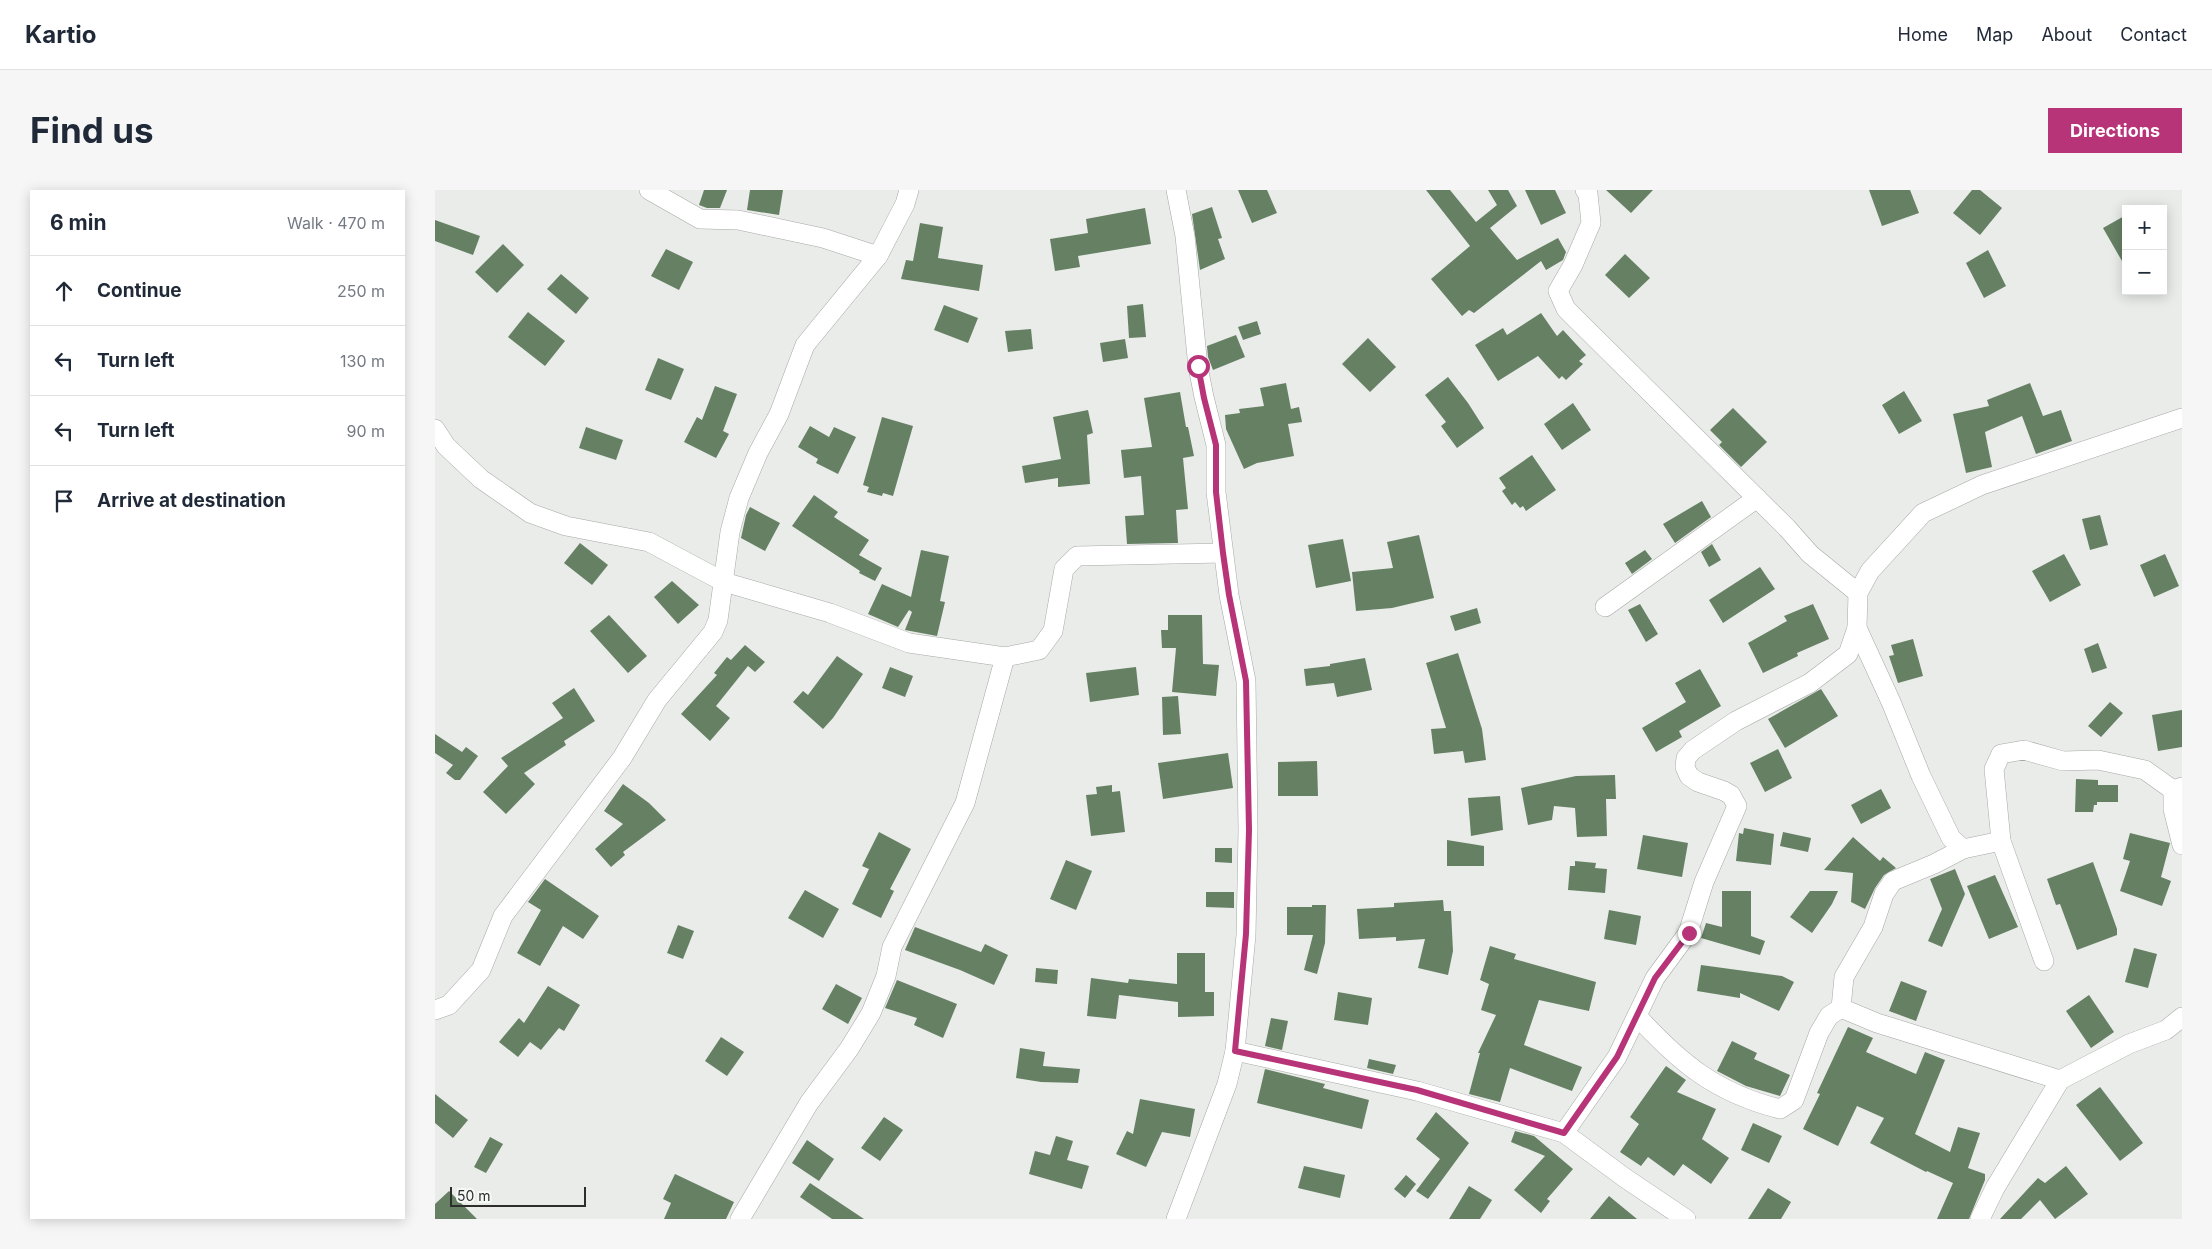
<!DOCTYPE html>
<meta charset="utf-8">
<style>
:root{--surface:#fff;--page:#f6f6f7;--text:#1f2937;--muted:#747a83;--line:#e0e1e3;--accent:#b83479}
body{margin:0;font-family:Inter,sans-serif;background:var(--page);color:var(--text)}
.controls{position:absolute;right:15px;top:15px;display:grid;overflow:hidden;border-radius:0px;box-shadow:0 2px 12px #0003}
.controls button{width:45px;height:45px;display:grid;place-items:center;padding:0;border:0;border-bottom:1px solid var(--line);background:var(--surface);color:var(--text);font:25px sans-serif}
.scale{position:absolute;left:15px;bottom:12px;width:136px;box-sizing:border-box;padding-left:5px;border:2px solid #2c2d2c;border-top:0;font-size:14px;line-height:18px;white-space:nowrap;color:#2c2d2c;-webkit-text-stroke:4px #f6faf6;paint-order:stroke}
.stop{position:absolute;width:15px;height:15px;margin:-11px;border:4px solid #b83479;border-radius:50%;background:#fff}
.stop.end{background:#b83479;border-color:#fff;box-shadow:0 1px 5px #0008}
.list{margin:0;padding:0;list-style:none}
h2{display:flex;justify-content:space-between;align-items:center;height:65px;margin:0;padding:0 20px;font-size:21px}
h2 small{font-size:16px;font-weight:400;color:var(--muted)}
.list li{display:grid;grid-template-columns:32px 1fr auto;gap:15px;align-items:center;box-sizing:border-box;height:70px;padding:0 20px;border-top:1px solid var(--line)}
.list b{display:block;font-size:19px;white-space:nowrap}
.list em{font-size:16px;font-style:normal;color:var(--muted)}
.icon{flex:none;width:28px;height:28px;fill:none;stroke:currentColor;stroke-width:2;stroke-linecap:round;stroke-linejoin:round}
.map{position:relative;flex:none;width:1747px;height:1029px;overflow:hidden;border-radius:0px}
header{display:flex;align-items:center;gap:30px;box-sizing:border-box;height:70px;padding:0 25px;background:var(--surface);border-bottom:1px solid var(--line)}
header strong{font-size:24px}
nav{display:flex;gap:28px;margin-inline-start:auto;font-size:18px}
.intro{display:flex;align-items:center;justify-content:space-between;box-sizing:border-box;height:120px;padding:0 30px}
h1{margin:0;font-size:35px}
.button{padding:12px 22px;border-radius:0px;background:var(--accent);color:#fff;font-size:18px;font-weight:700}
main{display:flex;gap:30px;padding:0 30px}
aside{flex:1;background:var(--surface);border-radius:0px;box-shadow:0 2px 12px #0003}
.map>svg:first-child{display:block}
</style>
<header>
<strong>Kartio</strong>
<nav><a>Home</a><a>Map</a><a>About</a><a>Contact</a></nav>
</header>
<div class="intro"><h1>Find us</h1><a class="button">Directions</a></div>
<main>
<aside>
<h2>6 min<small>Walk · 470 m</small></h2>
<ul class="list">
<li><svg class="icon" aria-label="ahead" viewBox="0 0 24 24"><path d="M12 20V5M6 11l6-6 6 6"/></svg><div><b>Continue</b></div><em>250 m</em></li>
<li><svg class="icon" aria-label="left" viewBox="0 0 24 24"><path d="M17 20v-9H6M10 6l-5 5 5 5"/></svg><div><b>Turn left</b></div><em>130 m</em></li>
<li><svg class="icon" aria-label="left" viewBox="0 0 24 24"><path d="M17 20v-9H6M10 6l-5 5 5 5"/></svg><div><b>Turn left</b></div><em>90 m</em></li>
<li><svg class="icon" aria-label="arrive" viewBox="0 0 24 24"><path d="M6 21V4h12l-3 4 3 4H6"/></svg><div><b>Arrive at destination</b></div></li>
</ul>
</aside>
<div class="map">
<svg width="1747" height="1029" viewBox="0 0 1747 1029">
<rect width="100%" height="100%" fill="#e9ece9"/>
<g fill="#668064">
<polygon points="269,0 292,0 285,18 272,18 264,15"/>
<polygon points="315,0 348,0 344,25 312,20"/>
<polygon points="803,0 832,0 842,23 817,33"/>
<polygon points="991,0 1015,0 1041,32 1062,15 1053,0 1073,0 1082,16 1055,38 1082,70 1123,48 1131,62 1128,70 1111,80 1106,71 1039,123 1034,120 1027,126 996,89 1035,56"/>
<polygon points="1090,0 1120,0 1131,23 1106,35"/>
<polygon points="1171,0 1218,0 1196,23"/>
<polygon points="1434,0 1475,0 1484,23 1447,36"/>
<polygon points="1537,0 1545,0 1567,18 1545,45 1518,23"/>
<polygon points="777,17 787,48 783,49 790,69 765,80 757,24"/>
<polygon points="710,18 716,54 643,66 645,77 620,81 615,49 653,43 651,29"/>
<polygon points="1691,25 1691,78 1668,38"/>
<polygon points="0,30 45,46 38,65 0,51"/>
<polygon points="485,33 508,37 503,68 548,75 544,101 466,89 471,70 478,71"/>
<polygon points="68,54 89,75 62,103 40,82"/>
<polygon points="231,59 258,72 244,100 216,86"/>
<polygon points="1553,60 1571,96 1549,108 1531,73"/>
<polygon points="1190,64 1215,88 1194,108 1170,85"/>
<polygon points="126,84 154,108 141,124 112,99"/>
<polygon points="708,114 711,147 694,148 692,116"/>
<polygon points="509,115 543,128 533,153 499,140"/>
<polygon points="93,122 130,151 110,176 73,147"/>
<polygon points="1106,123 1122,146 1128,140 1151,165 1144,171 1148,174 1131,190 1127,186 1124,189 1103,166 1063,191 1040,155 1068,138 1072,145"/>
<polygon points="822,131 826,144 808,150 803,137"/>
<polygon points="596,139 598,159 573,162 570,141"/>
<polygon points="801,145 810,167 778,180 773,167 772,156"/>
<polygon points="933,148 961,177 935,202 907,174"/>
<polygon points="690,149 693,168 668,172 665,153"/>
<polygon points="223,168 249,179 236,210 210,200"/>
<polygon points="1013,187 1033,213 1049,238 1022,258 1006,236 1011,232 990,205"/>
<polygon points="851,193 856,219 864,217 867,232 853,234 859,266 822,273 809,279 791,239 790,225 805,223 804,219 829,216 825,198"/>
<polygon points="1595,193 1608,226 1626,220 1637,251 1601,264 1587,226 1550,242 1557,277 1531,283 1518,224 1554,216 1552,210"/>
<polygon points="280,196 302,204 288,241 294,244 281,268 249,252 262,227 267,230"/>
<polygon points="1469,201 1487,231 1464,244 1447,215"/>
<polygon points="745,202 751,237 753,237 759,266 748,268 753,319 741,320 743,353 692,354 690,326 709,325 706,286 689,288 686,260 717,257 709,208"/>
<polygon points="1138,213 1156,240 1127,260 1109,234"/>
<polygon points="1298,218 1332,252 1306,277 1284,255 1287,252 1275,240"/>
<polygon points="653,220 658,243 652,245 655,294 623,297 623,288 590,293 587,276 626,269 618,227"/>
<polygon points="447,227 478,236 458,306 448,303 447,306 432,302 434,297 428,295"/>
<polygon points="375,236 394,247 399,237 421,247 403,284 381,273 383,269 363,257"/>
<polygon points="151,237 188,250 181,270 144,258"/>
<polygon points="1097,265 1121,300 1091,321 1088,316 1085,318 1080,312 1077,315 1067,301 1071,298 1064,288"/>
<polygon points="379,305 403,322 399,327 434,350 424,365 447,378 440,391 424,383 425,381 357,336"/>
<polygon points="1267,311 1276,327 1240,353 1228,334"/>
<polygon points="315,317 345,333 330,361 306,348 311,325"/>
<polygon points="1665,325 1673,355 1655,360 1647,329"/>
<polygon points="984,345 999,408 957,418 921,421 917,382 958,378 952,352"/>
<polygon points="908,349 916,391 881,398 873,355"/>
<polygon points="145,353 173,375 157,395 129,373"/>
<polygon points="1277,354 1286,370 1274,377 1266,362"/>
<polygon points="486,360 514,366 505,411 510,412 502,446 470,440 477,422 474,420 463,437 433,424 447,394 476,407"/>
<polygon points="1210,360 1217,369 1197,384 1190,373"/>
<polygon points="1629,364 1646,395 1615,412 1597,381"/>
<polygon points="1730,364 1744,396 1719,407 1705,375"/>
<polygon points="1325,377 1340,399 1288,433 1274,410"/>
<polygon points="237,391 264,415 243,434 219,407"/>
<polygon points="1205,414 1223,444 1211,452 1193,420"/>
<polygon points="1378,414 1394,449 1362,463 1363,466 1328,483 1313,453 1352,431 1349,426"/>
<polygon points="1042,418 1046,433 1020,441 1015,426"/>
<polygon points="174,425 212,466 193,483 155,441"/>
<polygon points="733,425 767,425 768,474 784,475 781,506 737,502 741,458 727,458 726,440 733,440"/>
<polygon points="1478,449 1488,486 1463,493 1454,466 1459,465 1456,455"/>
<polygon points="1663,453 1672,478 1657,483 1649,459"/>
<polygon points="310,455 330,472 320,482 313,476 281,516 295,528 275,551 246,524 282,485 279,483 292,467 296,470"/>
<polygon points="1023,463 1047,539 1051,570 1030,573 1028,561 999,564 996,539 1011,538 991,473"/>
<polygon points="402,466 428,484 398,528 388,539 358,512 368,501 373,505"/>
<polygon points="930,468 937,500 902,507 899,493 871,496 869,479 895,476 895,474"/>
<polygon points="455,477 478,486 470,507 447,498"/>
<polygon points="701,477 704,505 655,512 651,483"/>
<polygon points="1265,479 1286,516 1244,541 1247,547 1221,562 1207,538 1251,512 1240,493"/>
<polygon points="139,498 160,531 129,551 131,555 89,583 100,594 71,624 48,602 73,576 66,568 128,528 117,513"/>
<polygon points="1386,499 1403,526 1350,558 1333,529"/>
<polygon points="743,506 746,544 728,545 727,507"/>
<polygon points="1675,512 1688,523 1666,547 1653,536"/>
<polygon points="1747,520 1747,557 1723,561 1717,525"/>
<polygon points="0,544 27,562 31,557 43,566 25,590 20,590 11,583 18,575 0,563"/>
<polygon points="1343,559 1357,588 1330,602 1315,573"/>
<polygon points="793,563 798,598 728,609 723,573"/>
<polygon points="882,571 883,606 843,606 843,572"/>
<polygon points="1180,585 1181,609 1171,609 1172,646 1142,647 1140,618 1119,616 1117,630 1093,635 1086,598 1141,586"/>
<polygon points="1641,589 1663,590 1663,595 1683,595 1683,612 1662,612 1662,615 1659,615 1658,622 1640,622"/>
<polygon points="188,594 214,613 231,630 188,662 190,665 176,677 160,659 188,634 169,621"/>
<polygon points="677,595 677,602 685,601 690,642 656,646 651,605 662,604 661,597"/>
<polygon points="1446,599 1456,618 1426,634 1416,615"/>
<polygon points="1065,606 1068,640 1036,646 1033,608"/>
<polygon points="1309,638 1339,644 1336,675 1301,671 1304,643 1308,644"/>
<polygon points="444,642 476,659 455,699 459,701 446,728 417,714 434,679 427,676"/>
<polygon points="1348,642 1376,648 1373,662 1345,656"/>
<polygon points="1695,643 1735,653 1726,687 1736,691 1727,716 1685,701 1695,671 1688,669"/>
<polygon points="1208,645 1253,653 1247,687 1202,679"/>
<polygon points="1418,647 1445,671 1448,667 1461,678 1449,685 1440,698 1430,719 1416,712 1418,683 1389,680"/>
<polygon points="1012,650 1049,656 1049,676 1012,676"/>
<polygon points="780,658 797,658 797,673 780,672"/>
<polygon points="631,670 657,681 641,720 615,709"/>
<polygon points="1140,671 1161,673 1160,678 1172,679 1170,703 1133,700 1135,676 1140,676"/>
<polygon points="1658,672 1682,739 1682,745 1642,760 1625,714 1621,715 1612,689"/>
<polygon points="1520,679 1530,704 1507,757 1493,751 1507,719 1495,689"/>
<polygon points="1560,685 1583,737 1554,749 1532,696"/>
<polygon points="110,689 164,726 148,749 128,736 105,776 82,763 106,720 93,712"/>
<polygon points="370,700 404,719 388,748 353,728"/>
<polygon points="1287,701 1316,701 1316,746 1330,751 1325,765 1266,748 1271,733 1287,737"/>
<polygon points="1375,701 1403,701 1397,714 1377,743 1355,727"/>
<polygon points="771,702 799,702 799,718 771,717"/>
<polygon points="1008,710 1009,721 1016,721 1018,761 1013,785 983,778 990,749 961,751 961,747 924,749 922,719 959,717 959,713"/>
<polygon points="877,715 891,715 890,753 882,784 869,780 878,745 852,745 852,717 877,717"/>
<polygon points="1174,720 1206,726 1201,755 1169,749"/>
<polygon points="243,735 259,741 248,769 232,763"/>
<polygon points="480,737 546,762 550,754 573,765 559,795 525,780 470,760"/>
<polygon points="1055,756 1081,764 1079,769 1161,792 1154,821 1104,810 1089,855 1147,877 1137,901 1075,878 1065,912 1034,904 1045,863 1043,863 1061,825 1046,820 1054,794 1045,790"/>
<polygon points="1699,758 1722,764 1713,798 1690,792"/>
<polygon points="742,763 770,763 770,802 779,802 779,826 743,827 743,812 684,805 681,829 652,826 656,788 693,793 694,789 742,794"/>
<polygon points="1266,775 1347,786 1359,792 1344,821 1305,803 1305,808 1262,801"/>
<polygon points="601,778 623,780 622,794 600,792"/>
<polygon points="462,790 522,814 508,848 479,835 482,828 450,818"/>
<polygon points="1466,791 1492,801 1481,831 1454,821"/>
<polygon points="401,794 427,808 413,834 387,819"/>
<polygon points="113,796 145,815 129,841 124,838 106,860 95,852 83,867 64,852 84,828 89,833"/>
<polygon points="903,802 937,808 933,835 899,830"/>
<polygon points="1654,805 1679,842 1656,858 1631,821"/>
<polygon points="836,828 853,831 847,860 830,856"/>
<polygon points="1413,837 1438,848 1431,862 1481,884 1490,862 1510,870 1480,944 1515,962 1523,937 1545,943 1533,978 1550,984 1550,990 1534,1029 1502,1029 1518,993 1492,981 1491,982 1435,953 1449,928 1422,916 1403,956 1368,939 1385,904 1382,903"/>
<polygon points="286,847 309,862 292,886 270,871"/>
<polygon points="1297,851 1322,863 1319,869 1355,885 1345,906 1311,896 1282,881"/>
<polygon points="585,858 610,862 608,876 645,879 643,893 606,892 581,888"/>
<polygon points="934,869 961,875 958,884 932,878"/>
<polygon points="1231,876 1251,890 1242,902 1281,919 1267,949 1294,968 1276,994 1248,974 1239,986 1213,967 1206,976 1185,962 1204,934 1195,927"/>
<polygon points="830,879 890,894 888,898 934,910 927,939 822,913"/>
<polygon points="1665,897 1708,953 1685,971 1641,915"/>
<polygon points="0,904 33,930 18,948 0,933"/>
<polygon points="705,909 760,919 755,947 727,942 711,977 681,964 692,941 698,944"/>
<polygon points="1001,922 1034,953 993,1009 981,1001 1005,969 981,949"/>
<polygon points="449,927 468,940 445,971 426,958"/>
<polygon points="1318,933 1347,946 1334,973 1306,960"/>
<polygon points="1080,941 1099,946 1138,979 1112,1009 1115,1011 1106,1023 1079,1000 1110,966 1076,952"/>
<polygon points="621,946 638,951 632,970 654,976 647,999 594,984 600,961 615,965"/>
<polygon points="55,947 68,954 51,983 39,977"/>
<polygon points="372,950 399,969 384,991 357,973"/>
<polygon points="869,976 910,985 905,1008 863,998"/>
<polygon points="1631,976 1653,1004 1620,1029 1605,1010 1586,1029 1565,1029 1603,988 1610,993"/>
<polygon points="240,984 299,1012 291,1029 229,1029 236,1013 228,1009"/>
<polygon points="971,985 981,994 970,1008 959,999"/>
<polygon points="375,993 429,1029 397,1029 365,1007"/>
<polygon points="1034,996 1057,1010 1045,1029 1014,1029"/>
<polygon points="1333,998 1356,1012 1346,1029 1313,1029"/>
<polygon points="14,1001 42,1029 0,1029 0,1014"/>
<polygon points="1174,1006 1202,1029 1155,1029"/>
</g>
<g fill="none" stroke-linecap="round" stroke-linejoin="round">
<defs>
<g id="street">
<polyline points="214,0 265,29 303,30 388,48 443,66"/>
<polyline points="1150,0 1153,4 1156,33 1138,75 1123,101 1131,119 1352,338 1375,364 1423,403"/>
<polyline points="0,239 11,256 46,289 95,323 131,336 214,352 289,392 395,423 474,453 570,467 604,460 618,441 629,379 642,366 788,363"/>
<polyline points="1170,417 1322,308"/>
<polyline points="1422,438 1456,512 1486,586 1516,648 1528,659 1566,651"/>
<polyline points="1747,597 1738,600 1738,619 1747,655"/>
<polyline points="1609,771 1566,651 1559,579 1566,564 1589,560 1628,571 1663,570 1710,580 1738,600"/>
<polyline points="1406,818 1409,787 1438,737 1449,704 1458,691 1499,674 1528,659"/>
<polyline points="0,820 14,815 46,780 68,726 187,568 222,510 278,442 283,430 295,342 304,308 323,263 344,224 370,155 443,66 470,14 474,0"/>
<path d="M1202,826C1245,873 1281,903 1345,919L1359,910L1384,843L1394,826L1406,818L1442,833L1625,890"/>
<polyline points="800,861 982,901 1129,943"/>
<polyline points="305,1029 374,913 414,859 436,823 451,786 457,757 530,613 570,467"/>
<polyline points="741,1029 792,894 800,861 811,745 813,640 811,491 794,405 781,302 781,255 769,207 763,177 750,46 741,0"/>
<polyline points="1251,1029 1190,988 1129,943 1182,867 1220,788 1253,743 1269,692 1302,616 1296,605 1289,601 1263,592 1254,586 1250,577 1251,568 1258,560 1301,531 1375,493 1413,464 1422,438 1423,403 1435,381 1488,323 1547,295 1747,228"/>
<polyline points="1545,1029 1560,998 1625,890 1694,854 1731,840 1747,827"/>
</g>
</defs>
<use href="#street" stroke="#a6a9a6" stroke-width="20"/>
<use href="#street" stroke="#fff" stroke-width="19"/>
</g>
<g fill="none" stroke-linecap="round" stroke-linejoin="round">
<polyline stroke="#b83479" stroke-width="6" points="763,176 769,208 781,255 781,302 788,363 794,405 811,491 814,640 811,744 800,861 982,900 1129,943 1182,867 1220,788 1254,743"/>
</g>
</svg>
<div class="controls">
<button>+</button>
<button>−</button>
</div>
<div class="scale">50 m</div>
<div class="stop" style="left:763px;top:176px"></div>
<div class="stop end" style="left:1254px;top:743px"></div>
</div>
</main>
